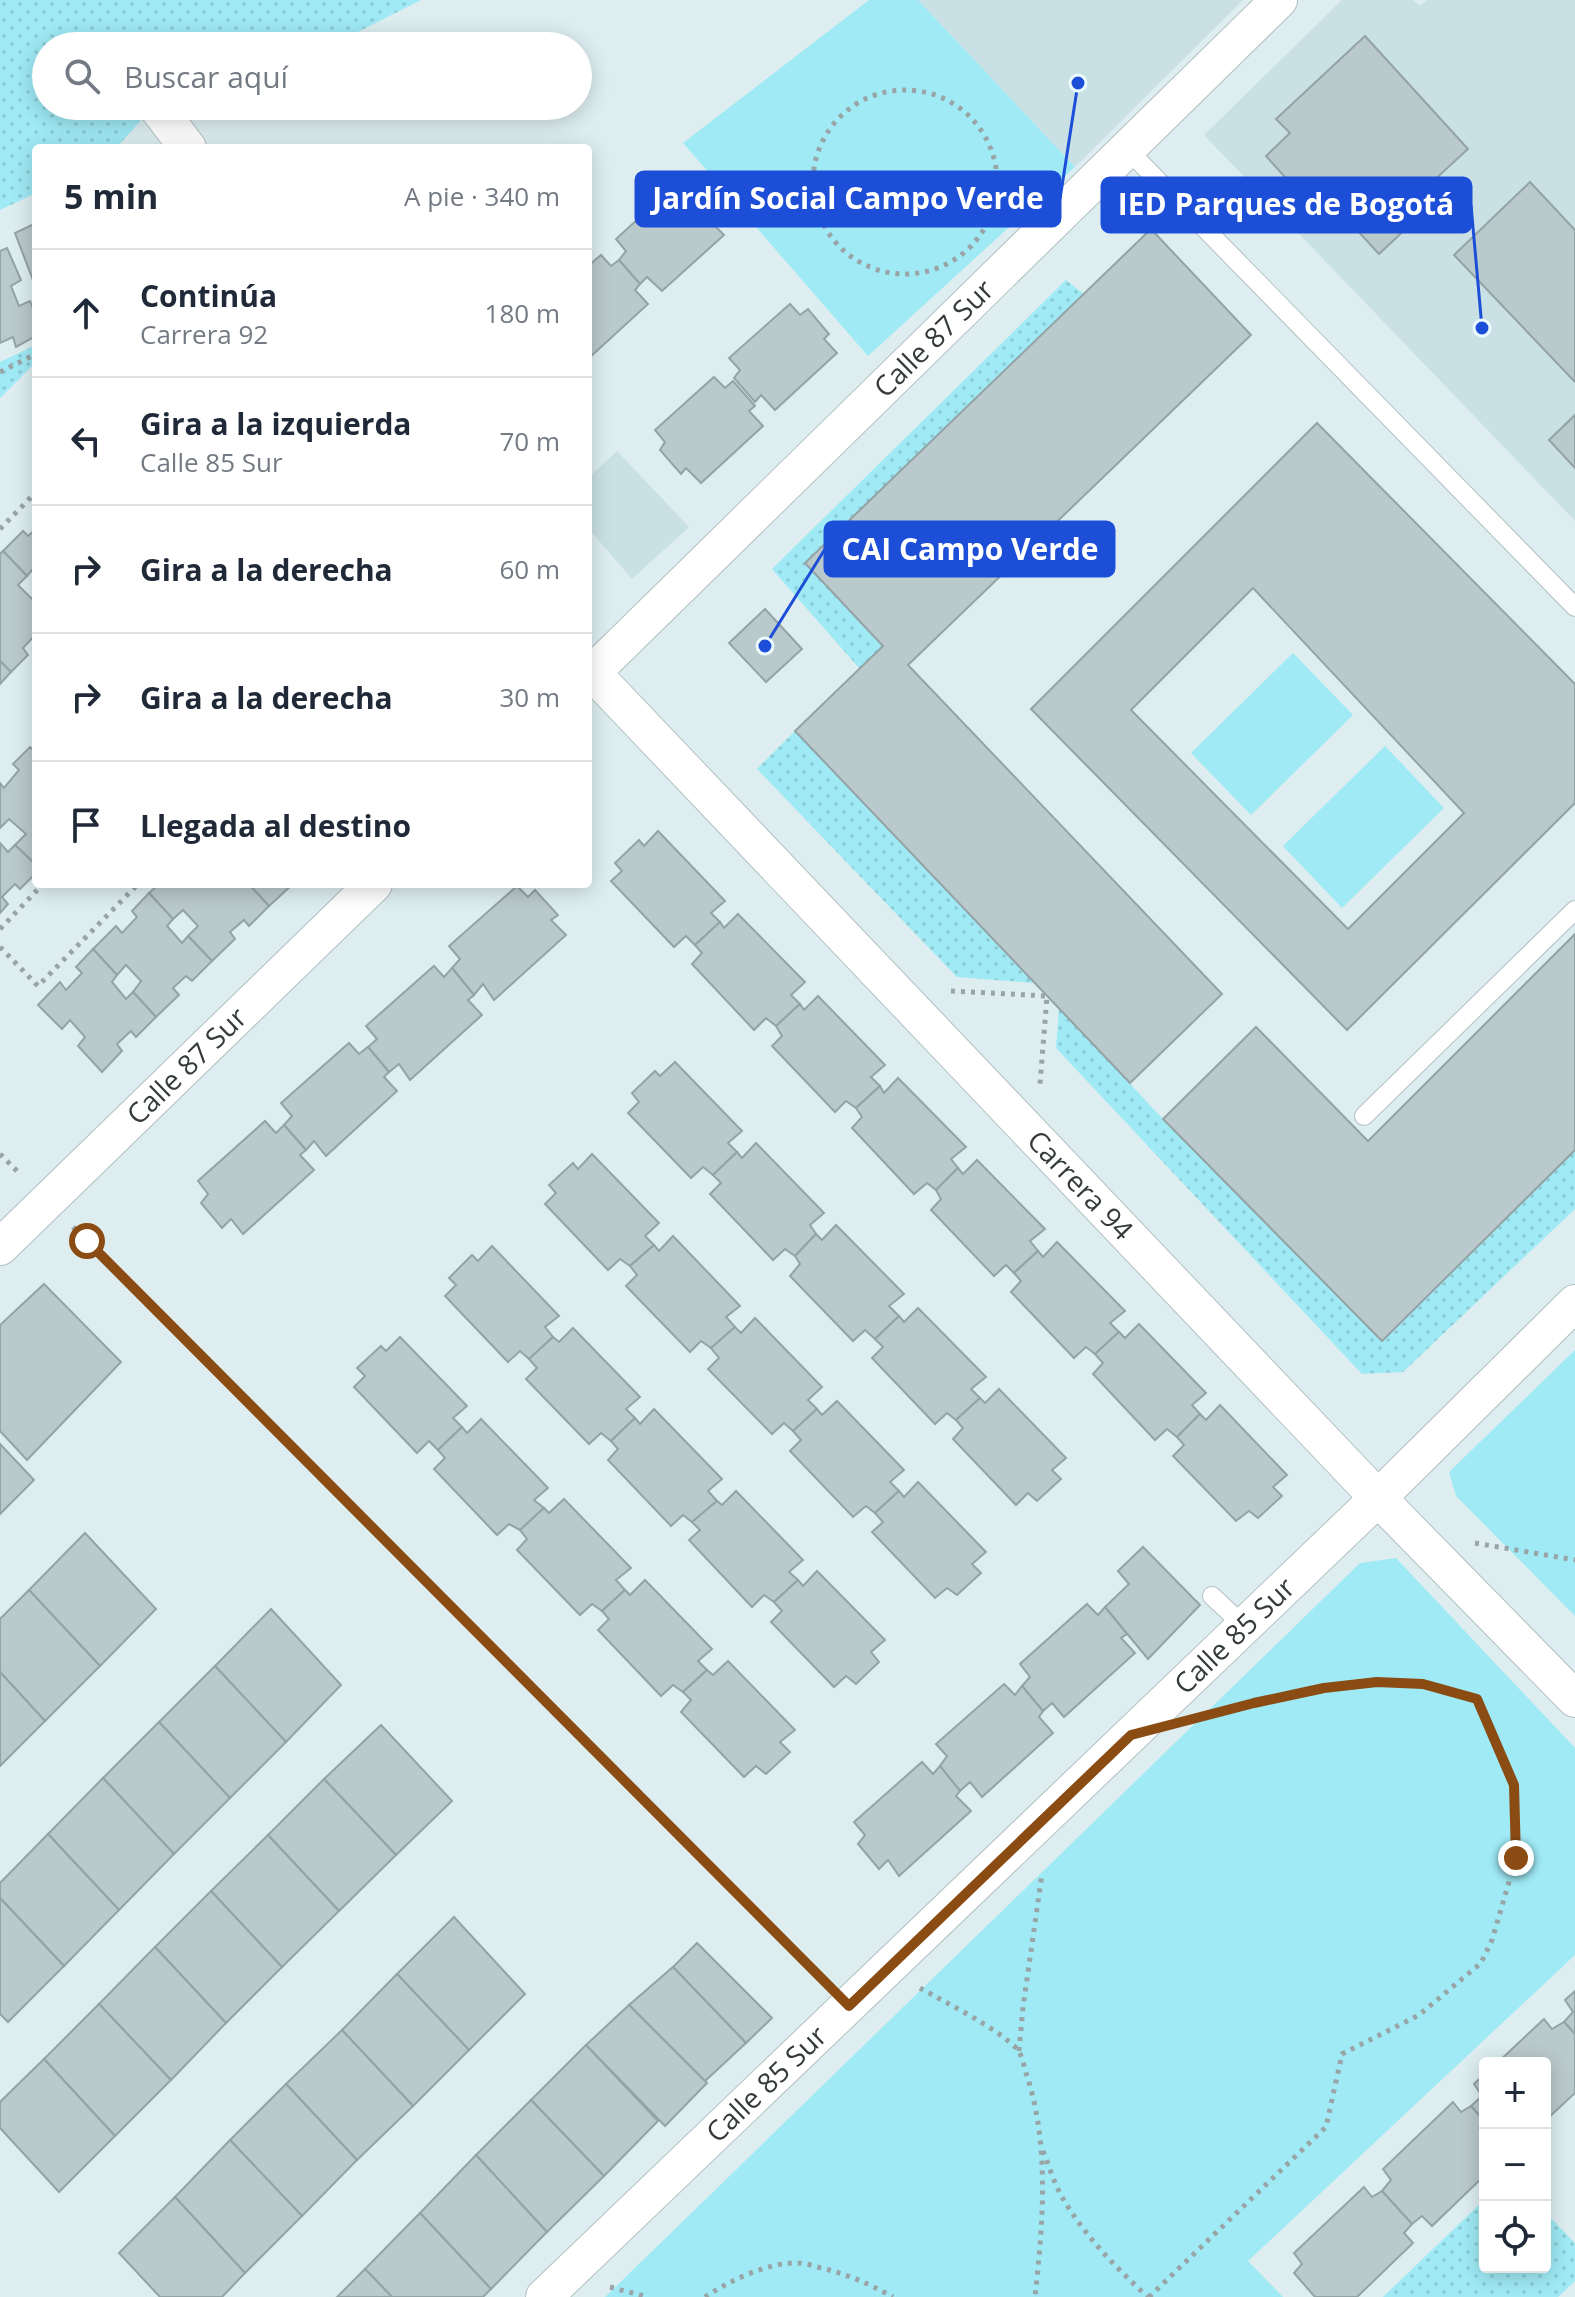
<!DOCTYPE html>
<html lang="es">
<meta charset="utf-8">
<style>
:root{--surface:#fff;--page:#f6f6f7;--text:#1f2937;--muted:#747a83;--line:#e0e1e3}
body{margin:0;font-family:"Open Sans",sans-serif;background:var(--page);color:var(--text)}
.controls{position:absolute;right:24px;bottom:24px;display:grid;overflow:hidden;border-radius:8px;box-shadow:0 4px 20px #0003}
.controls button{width:72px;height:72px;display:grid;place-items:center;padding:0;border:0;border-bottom:2px solid var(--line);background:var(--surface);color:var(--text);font:40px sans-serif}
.stop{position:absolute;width:24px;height:24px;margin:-18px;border:6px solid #8b4c13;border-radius:50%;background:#fff}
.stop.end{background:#8b4c13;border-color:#fff;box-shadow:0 2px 8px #0008}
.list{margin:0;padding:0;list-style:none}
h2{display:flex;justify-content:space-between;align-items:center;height:104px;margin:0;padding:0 32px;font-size:34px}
h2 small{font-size:26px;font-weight:400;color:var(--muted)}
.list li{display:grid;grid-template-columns:52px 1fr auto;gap:24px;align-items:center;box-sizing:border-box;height:128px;padding:0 32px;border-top:2px solid var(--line)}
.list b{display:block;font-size:30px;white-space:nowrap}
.list p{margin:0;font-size:26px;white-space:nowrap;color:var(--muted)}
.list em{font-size:26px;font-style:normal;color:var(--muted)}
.icon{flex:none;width:44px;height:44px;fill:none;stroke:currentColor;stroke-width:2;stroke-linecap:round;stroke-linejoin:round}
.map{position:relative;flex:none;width:1575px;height:2297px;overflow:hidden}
.search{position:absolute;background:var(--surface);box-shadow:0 4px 20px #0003;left:32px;top:32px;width:560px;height:88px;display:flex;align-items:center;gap:20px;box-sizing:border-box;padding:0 28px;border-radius:44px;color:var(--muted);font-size:30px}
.panel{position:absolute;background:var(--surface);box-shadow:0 4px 20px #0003;left:32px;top:144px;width:560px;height:744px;border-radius:8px}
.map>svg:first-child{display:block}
</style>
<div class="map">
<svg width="1575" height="2297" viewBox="0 0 1575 2297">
<defs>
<pattern id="grass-dots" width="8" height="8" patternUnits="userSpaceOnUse" patternTransform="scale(2)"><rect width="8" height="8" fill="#9feaf5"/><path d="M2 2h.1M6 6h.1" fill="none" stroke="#8acad3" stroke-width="1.8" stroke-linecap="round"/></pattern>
</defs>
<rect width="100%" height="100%" fill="#deeef0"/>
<g fill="#c9e1e5">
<polygon points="918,0 1243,0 1075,167"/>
<polygon points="1342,0 1413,0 1420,6 1427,0 1575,0 1575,521 1204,135"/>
<polygon points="617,451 689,527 632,579 588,528 588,478"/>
</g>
<g fill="url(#grass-dots)">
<polygon points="0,0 421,0 330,46 222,46 216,36 207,46 46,46 46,106 154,106 116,148 36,148 36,193 0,210"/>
<polygon points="1066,280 1084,294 805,563 883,646 860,669 772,569"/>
<polygon points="36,345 36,362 0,398 0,362"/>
<polygon points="795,731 1034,983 957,977 757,769"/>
<polygon points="1059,1008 1163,1119 1382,1341 1575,1150 1575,1209 1403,1372 1362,1374 1056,1048"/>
<polygon points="1485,2199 1485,2267 1545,2267 1545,2212 1575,2243 1575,2281 1558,2297 1383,2297"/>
</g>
<g fill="#9feaf5">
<polygon points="869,0 918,0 1075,167 868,356 683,143"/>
<polygon points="1293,653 1353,715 1251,815 1191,753"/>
<polygon points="1385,746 1444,808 1342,908 1283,846"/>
<polygon points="1575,1350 1575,1616 1456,1496 1449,1472"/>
<polygon points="1396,1558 1575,1748 1575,1955 1248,2261 1283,2297 605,2297 1360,1563"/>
</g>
<g fill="#bac9cb" stroke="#94a3a5" stroke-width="2" fill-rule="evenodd">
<polygon points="1365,36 1468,149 1431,183 1442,195 1379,254 1345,217 1332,229 1266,156 1290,133 1276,119"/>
<polygon points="1530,182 1575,230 1575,382 1454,255"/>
<polygon points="675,185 686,197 694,190 716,215 709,220 724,235 662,291 647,277 640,284 619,260 626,251 616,239"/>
<polygon points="36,223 36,288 15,233"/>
<polygon points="1151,229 1251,335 908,665 1222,994 1130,1083 795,731 883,646 805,563"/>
<polygon points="7,248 21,280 11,286 19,306 30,301 36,315 36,336 16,347 13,337 0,343 0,251"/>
<polygon points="601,255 611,266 619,260 640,284 635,290 648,304 588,359 588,266"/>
<polygon points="790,304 800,315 808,309 829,334 824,339 837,353 775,410 761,395 755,402 734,378 740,370 729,358"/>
<polygon points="714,377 725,388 733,381 755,406 749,411 763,426 701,483 686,468 681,474 660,450 665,442 655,430"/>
<polygon points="1575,415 1575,468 1549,440"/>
<path d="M1317,423L1575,684V803L1347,1030L1031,709ZM1253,588L1464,813L1348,929L1131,710Z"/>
<polygon points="36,529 36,572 33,569 27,576 3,551 23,531 28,536"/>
<polygon points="3,551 27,576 18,585 34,601 36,599 36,634 23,648 28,655 11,672 0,661 0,554"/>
<polygon points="765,609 802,649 766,682 729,643"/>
<polygon points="0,661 11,672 0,684"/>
<polygon points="30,747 36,752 36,865 15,845 26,834 9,819 0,828 0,783 4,788 19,770 13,764"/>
<polygon points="658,831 725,901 711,913 720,922 695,945 686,936 674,947 611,881 622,871 615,863 639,840 644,846"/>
<polygon points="0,843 8,852 15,845 36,865 36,873 20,889 15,884 2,897 8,904 0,913"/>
<polygon points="159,884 236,884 239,887 242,884 249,884 269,906 249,926 244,920 230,932 235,939 212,961 188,936 198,926 183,910 173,919 149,893"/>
<polygon points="249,884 293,884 269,906"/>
<polygon points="517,886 528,897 535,890 558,915 551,920 566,935 494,1000 483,984 474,995 452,968 460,959 449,946"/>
<polygon points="149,893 173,919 167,926 182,943 188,936 212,961 192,981 186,976 173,988 179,995 156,1017 133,992 141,981 126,965 117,975 93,949 116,926 122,933 137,917 132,911"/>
<polygon points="738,914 805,982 791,995 800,1004 776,1026 766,1018 754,1030 692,964 702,953 695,945 720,922 724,928"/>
<polygon points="1575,934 1575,1150 1382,1341 1163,1119 1256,1027 1368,1141"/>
<polygon points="93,949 117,975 112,982 126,999 133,992 156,1017 136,1037 131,1031 117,1044 122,1051 102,1072 78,1046 85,1037 70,1020 62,1029 38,1005 60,982 66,990 82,973 76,967"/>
<polygon points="434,966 444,977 452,968 474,995 468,1000 482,1015 410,1080 399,1064 389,1072 368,1047 377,1039 366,1026"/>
<polygon points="818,996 885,1065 871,1077 880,1086 856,1108 846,1101 835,1112 772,1046 782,1036 776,1026 800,1004 804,1010"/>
<polygon points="349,1043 359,1054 368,1047 389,1072 384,1077 397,1091 326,1156 314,1141 306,1150 284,1125 292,1116 281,1103"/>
<polygon points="675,1062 742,1131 728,1143 737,1152 713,1175 703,1167 691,1178 628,1113 639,1102 632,1093 655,1071 660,1076"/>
<polygon points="898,1078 966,1147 951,1159 958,1168 936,1190 927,1183 914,1194 852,1128 862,1117 856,1108 880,1086 884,1093"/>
<polygon points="265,1121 276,1133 284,1125 306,1150 300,1155 314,1170 243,1234 231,1219 222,1228 201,1203 208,1194 198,1181"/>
<polygon points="756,1143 824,1213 810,1225 816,1234 795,1256 785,1249 773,1260 710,1194 721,1183 713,1175 737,1152 742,1158"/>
<polygon points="592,1154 659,1223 645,1236 654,1245 630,1266 620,1259 608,1270 545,1204 556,1193 549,1185 573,1163 578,1169"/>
<polygon points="977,1160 1045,1229 1030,1241 1038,1251 1014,1273 1006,1265 994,1276 931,1210 941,1199 936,1190 958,1168 963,1174"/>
<polygon points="836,1225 904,1294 889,1306 899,1316 875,1339 865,1330 853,1341 790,1276 800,1264 795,1256 816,1234 822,1240"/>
<polygon points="673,1236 740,1306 726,1317 735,1327 711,1348 701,1341 690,1352 626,1286 637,1275 630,1266 654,1245 659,1251"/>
<polygon points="1057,1242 1125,1311 1110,1323 1119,1332 1095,1354 1086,1347 1074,1358 1011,1292 1021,1281 1014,1273 1038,1251 1043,1257"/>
<polygon points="492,1246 559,1316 545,1327 553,1337 529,1359 520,1351 508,1362 445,1296 456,1285 449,1278 472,1255 478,1261"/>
<polygon points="44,1284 121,1362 27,1460 0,1431 0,1325"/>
<polygon points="918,1308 986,1377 971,1389 980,1398 956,1420 947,1413 935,1424 872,1358 883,1347 875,1339 899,1316 904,1322"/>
<polygon points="755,1318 822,1387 808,1400 817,1409 793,1431 784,1423 772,1434 708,1369 719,1358 711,1348 735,1327 741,1333"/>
<polygon points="1139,1324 1206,1393 1192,1405 1200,1414 1177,1437 1167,1429 1155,1440 1093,1374 1103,1363 1095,1354 1119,1332 1125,1338"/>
<polygon points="573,1328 640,1397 626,1409 635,1418 611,1441 601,1433 589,1444 526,1379 537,1368 529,1359 553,1337 559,1342"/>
<polygon points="400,1337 467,1406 453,1418 462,1427 438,1450 429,1441 417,1453 354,1387 365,1376 357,1368 381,1346 386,1351"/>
<polygon points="999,1389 1066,1458 1052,1470 1061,1479 1037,1501 1028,1493 1016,1505 953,1439 963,1428 956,1420 980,1398 985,1403"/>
<polygon points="837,1401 904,1470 890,1482 899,1491 875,1513 866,1506 853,1517 790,1451 801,1440 793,1431 817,1409 822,1415"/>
<polygon points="1220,1405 1287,1475 1273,1487 1282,1496 1258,1518 1249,1511 1236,1521 1173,1456 1184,1445 1177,1437 1200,1414 1206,1420"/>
<polygon points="654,1409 722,1479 708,1491 717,1501 692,1522 683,1515 671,1526 608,1460 618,1449 611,1441 635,1418 640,1424"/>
<polygon points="481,1419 548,1488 534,1500 544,1508 520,1530 509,1524 497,1535 434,1469 445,1458 438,1450 462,1427 467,1433"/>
<polygon points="0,1444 34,1480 0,1514"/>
<polygon points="918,1482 986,1552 972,1564 981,1573 957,1595 947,1588 935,1598 872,1532 883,1522 875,1513 899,1491 904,1497"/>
<polygon points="736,1491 803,1560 789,1572 798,1580 774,1602 764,1595 752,1607 689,1540 700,1530 692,1522 717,1501 722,1505"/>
<polygon points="564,1499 631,1568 616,1580 625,1590 602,1611 592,1604 580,1615 517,1550 527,1539 520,1530 544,1508 549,1513"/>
<polygon points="85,1533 156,1609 100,1666 29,1590"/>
<polygon points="1143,1547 1200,1605 1148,1659 1105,1607 1129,1584 1118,1571"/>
<polygon points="817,1571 885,1640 871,1652 879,1662 856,1684 846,1676 834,1687 771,1622 782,1611 774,1602 798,1580 803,1586"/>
<polygon points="645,1580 712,1649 698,1661 707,1670 683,1692 673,1685 661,1696 598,1630 609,1619 602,1611 625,1590 630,1595"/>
<polygon points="29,1590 100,1666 45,1721 0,1672 0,1619"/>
<polygon points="1087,1604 1098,1615 1105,1607 1127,1634 1121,1638 1135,1653 1064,1717 1052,1703 1043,1711 1022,1686 1030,1677 1020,1664"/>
<polygon points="271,1609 341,1685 286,1742 215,1666"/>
<polygon points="728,1661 795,1730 780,1742 790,1752 766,1774 756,1766 744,1777 681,1712 691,1700 683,1692 707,1670 713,1675"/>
<polygon points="215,1666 286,1742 230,1798 159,1722"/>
<polygon points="0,1672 45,1721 0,1766"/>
<polygon points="1004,1684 1015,1695 1022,1686 1043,1711 1039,1717 1053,1733 982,1797 970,1782 960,1791 940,1766 947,1756 936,1744"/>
<polygon points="159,1722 230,1798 174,1854 103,1778"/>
<polygon points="381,1725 452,1801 396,1855 324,1779"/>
<polygon points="922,1762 933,1774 940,1766 960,1791 956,1796 971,1811 899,1876 888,1860 879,1869 858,1844 865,1835 854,1822"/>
<polygon points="103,1778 174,1854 119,1910 48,1834"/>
<polygon points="324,1779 396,1855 339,1911 268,1835"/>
<polygon points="48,1834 119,1910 64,1966 0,1898 0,1883"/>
<polygon points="268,1835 339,1911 282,1967 211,1891"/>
<polygon points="211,1891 282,1967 226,2023 155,1947"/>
<polygon points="0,1898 64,1966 8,2022 0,2014"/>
<polygon points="454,1917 525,1994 469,2050 397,1974"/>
<polygon points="697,1943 772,2018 746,2043 673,1967"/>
<polygon points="155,1947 226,2023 171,2080 99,2004"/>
<polygon points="673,1967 746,2043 705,2081 629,2005"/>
<polygon points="397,1974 469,2050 413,2106 342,2030"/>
<polygon points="1575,1991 1575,2034 1564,2022 1573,2012 1565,2000"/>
<polygon points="99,2004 171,2080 115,2136 44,2059"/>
<polygon points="629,2005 707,2083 665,2126 586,2045"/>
<polygon points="1544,2019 1552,2029 1564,2022 1575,2034 1575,2093 1545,2121 1545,2063 1497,2063"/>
<polygon points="342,2030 413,2106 357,2160 286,2084"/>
<polygon points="586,2045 658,2121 604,2176 531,2100"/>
<polygon points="44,2059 115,2136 59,2192 0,2128 0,2102"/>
<polygon points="1485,2074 1485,2122 1471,2106 1482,2096 1474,2084"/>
<polygon points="286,2084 357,2160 302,2216 230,2140"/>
<polygon points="531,2100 604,2176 547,2232 476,2155"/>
<polygon points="1453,2102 1461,2112 1471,2106 1485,2122 1485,2175 1432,2226 1422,2216 1412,2224 1382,2191 1391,2180 1383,2169"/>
<polygon points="230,2140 302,2216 245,2273 175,2197"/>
<polygon points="476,2155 547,2232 491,2289 420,2213"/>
<polygon points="1364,2187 1372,2197 1382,2191 1412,2224 1404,2233 1413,2243 1357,2297 1315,2297 1294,2273 1302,2264 1294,2253"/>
<polygon points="175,2197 245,2273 222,2297 160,2297 119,2253"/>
<polygon points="420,2213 491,2289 483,2297 392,2297 365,2269"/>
<polygon points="365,2269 392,2297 337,2297"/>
</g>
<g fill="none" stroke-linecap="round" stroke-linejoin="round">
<defs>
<g id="service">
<polyline points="1127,149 1575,607"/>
<polyline points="1364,1116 1575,910"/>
<polyline points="1212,1596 1244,1626"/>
</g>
<g id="minor">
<polyline points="156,106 188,148"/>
<path id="s1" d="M588,668L1378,1498L1575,1699"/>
<path id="s2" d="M588,677L1279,0"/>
<path id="s3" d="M0,1247L374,884"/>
<path id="s4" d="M544,2297L1378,1498L1575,1303"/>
</g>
</defs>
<use href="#service" stroke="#b1c0c2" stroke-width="20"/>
<use href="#minor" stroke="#b1c0c2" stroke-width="38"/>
<g stroke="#98a4a6" stroke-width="5" stroke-dasharray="4 6" stroke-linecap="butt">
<circle cx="905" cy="182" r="92"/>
<polyline points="812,184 908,179 951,185 1008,214"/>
<polyline points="0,372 36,354"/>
<polyline points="0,529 36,492"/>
<polyline points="0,929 43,884"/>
<polyline points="0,947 38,986 138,884"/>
<polyline points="951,991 1047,996 1040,1084"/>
<polyline points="0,1154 21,1175"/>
<polyline points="73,1227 823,1980"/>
<polyline points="1475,1543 1575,1560"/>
<path d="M920,1988C946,2003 998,2028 1018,2050C1022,2056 1024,2066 1026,2073C1050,2144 1043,2223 1035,2297"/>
<polyline points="1019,2051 1023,2007 1042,1874"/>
<path d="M1043,2151C1049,2166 1054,2183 1062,2197C1084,2235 1116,2268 1148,2297"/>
<polyline points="610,2287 648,2297"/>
<path d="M705,2297C729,2281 768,2262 798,2263C804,2263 811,2265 817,2267C844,2273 868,2283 893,2297"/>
<path d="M1149,2297L1326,2127L1342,2054L1419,2015L1481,1963L1492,1940L1516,1858L1514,1785L1477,1699C1460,1694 1441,1687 1423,1684C1358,1673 1273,1698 1210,1714"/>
</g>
<use href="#service" stroke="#fff" stroke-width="18"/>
<use href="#minor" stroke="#fff" stroke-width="36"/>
</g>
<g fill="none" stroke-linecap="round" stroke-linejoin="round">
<polyline stroke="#8b4c13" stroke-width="10" points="87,1241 849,2006 1131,1735 1254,1703 1324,1688 1377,1682 1423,1684 1477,1699 1514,1785 1516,1858"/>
</g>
<g text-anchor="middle" stroke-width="6" stroke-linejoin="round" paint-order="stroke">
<g font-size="28" fill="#353b3c" stroke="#ecfbfe">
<text dy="10" stroke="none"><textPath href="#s2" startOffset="484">Calle 87 Sur</textPath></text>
<text dy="10" stroke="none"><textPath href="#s3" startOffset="260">Calle 87 Sur</textPath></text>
<text dy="10" stroke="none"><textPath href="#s1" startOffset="714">Carrera 94</textPath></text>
<text dy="10" stroke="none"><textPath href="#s4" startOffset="956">Calle 85 Sur</textPath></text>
<text dy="10" stroke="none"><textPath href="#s4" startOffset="308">Calle 85 Sur</textPath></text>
</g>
</g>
<path fill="none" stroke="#1d4ed8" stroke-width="3" d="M1078 83L1060 199M1482 328L1471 205M765 646L825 549"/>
<g fill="#1d4ed8" stroke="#ecfbfe" stroke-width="3">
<circle cx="1078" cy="83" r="8"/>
<circle cx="1482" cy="328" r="8"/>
<circle cx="765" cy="646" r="8"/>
</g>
<g fill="#1d4ed8" stroke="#1d4ed8" stroke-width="3">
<rect x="636" y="172" width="424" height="54" rx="8"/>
<rect x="1102" y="178" width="369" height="54" rx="8"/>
<rect x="825" y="522" width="289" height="54" rx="8"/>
</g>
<g font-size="30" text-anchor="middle" font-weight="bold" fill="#fff">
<text x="848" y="209">Jardín Social Campo Verde</text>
<text x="1286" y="215">IED Parques de Bogotá</text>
<text x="970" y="560">CAI Campo Verde</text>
</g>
</svg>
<div class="controls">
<button>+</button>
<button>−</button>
<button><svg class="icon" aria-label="locate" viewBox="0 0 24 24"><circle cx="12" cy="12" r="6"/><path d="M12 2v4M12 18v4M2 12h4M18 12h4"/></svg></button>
</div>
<div class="stop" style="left:87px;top:1241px"></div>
<div class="stop end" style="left:1516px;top:1858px"></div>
<div class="search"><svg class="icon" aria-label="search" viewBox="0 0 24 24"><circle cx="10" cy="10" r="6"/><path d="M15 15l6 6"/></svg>Buscar aquí</div>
<section class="panel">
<h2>5 min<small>A pie · 340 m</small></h2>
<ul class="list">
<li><svg class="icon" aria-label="ahead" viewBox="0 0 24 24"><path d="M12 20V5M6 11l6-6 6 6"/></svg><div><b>Continúa</b><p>Carrera 92</p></div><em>180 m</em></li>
<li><svg class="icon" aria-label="left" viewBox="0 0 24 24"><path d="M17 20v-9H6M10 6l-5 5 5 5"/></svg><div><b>Gira a la izquierda</b><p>Calle 85 Sur</p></div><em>70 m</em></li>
<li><svg class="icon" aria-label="right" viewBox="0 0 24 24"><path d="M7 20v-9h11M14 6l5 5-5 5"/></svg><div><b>Gira a la derecha</b></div><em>60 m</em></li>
<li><svg class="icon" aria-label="right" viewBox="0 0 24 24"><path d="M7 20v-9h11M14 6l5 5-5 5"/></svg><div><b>Gira a la derecha</b></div><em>30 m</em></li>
<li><svg class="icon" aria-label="arrive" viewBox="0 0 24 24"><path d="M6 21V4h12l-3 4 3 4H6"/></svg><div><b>Llegada al destino</b></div></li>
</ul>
</section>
</div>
